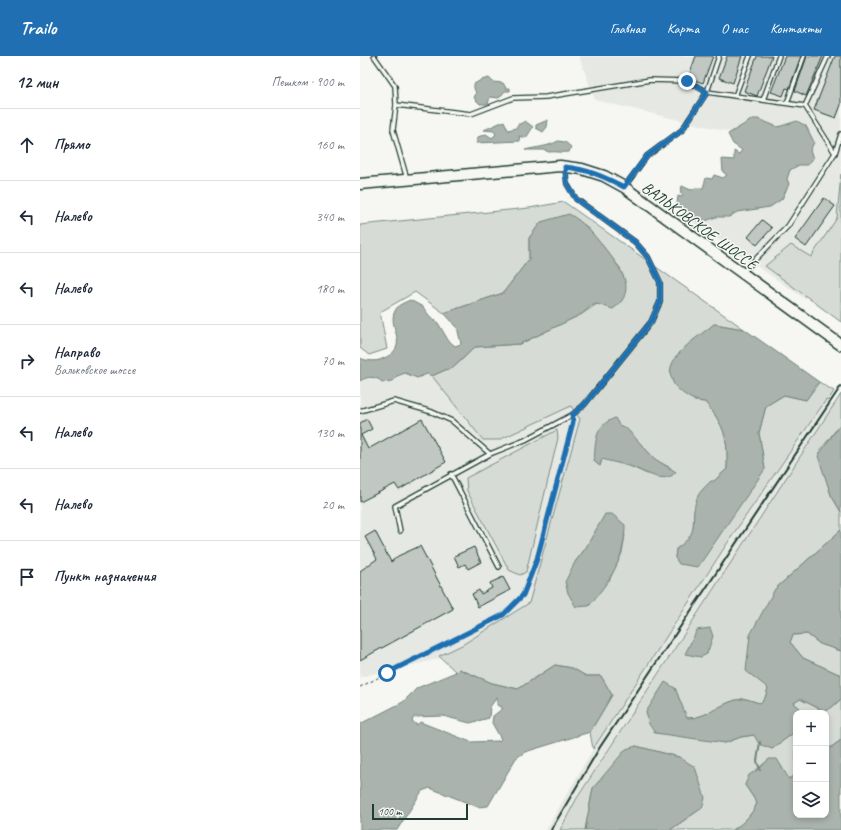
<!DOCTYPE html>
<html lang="ru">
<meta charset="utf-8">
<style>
:root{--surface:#fff;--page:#f2f2f3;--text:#1f2937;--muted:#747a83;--line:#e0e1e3;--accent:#1f6fb2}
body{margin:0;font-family:Caveat,sans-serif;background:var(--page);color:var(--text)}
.controls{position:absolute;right:12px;bottom:12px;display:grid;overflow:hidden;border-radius:8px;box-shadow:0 2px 6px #0003}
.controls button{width:36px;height:36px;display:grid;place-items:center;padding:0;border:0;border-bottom:1px solid var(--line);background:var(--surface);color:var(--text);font:20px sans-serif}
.scale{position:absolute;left:12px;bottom:10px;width:96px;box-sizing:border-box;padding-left:4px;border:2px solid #1f3d34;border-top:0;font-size:11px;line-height:14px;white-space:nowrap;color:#1f3d34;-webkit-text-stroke:3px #f6f6f2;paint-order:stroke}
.stop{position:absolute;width:12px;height:12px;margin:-9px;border:3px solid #1f6fb2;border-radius:50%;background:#fff}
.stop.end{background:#1f6fb2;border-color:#fff;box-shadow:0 1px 4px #0008}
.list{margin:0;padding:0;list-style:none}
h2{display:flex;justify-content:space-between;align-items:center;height:52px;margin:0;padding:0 16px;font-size:17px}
h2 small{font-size:13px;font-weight:400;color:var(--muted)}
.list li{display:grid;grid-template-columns:26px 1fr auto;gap:12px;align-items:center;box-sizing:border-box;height:72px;padding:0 16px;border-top:1px solid var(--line)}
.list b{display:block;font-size:15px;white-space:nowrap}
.list p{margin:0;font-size:13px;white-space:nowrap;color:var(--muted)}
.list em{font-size:13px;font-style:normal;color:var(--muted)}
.icon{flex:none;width:22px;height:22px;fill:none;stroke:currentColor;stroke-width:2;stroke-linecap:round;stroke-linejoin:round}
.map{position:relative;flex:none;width:481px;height:774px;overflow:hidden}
header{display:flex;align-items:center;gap:24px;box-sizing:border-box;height:56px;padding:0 20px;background:var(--accent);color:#fff}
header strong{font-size:19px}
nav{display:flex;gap:22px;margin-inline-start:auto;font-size:14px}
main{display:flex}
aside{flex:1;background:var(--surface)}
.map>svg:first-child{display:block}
</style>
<header>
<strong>Trailo</strong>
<nav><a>Главная</a><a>Карта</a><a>О нас</a><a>Контакты</a></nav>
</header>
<main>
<aside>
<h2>12 мин<small>Пешком · 900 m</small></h2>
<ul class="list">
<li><svg class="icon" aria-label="ahead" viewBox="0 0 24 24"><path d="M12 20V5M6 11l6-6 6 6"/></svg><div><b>Прямо</b></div><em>160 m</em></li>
<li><svg class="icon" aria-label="left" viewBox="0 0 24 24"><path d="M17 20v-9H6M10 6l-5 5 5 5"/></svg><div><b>Налево</b></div><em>340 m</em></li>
<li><svg class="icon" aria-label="left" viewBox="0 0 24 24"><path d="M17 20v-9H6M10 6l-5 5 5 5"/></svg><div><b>Налево</b></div><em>180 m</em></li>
<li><svg class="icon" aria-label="right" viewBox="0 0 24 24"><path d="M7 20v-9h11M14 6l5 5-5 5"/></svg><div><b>Направо</b><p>Вальковское шоссе</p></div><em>70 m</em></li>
<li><svg class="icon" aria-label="left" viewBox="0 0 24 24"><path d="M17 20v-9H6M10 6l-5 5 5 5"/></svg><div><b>Налево</b></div><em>130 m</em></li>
<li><svg class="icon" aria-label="left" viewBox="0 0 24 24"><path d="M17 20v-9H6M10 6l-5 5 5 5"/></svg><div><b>Налево</b></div><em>20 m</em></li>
<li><svg class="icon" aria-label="arrive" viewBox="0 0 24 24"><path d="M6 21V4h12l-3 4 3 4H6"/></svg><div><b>Пункт назначения</b></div></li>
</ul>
</aside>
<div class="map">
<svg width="481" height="774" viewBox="0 0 481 774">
<rect width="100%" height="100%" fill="#f6f6f2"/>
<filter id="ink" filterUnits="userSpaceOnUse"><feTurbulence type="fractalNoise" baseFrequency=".025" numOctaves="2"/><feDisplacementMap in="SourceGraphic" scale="8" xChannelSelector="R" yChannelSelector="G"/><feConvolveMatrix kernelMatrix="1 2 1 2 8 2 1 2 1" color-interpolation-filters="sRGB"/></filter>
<g filter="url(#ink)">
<g fill="#e6e8e4">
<polygon points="219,0 481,0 481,162 445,243 331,165 429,90 235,44"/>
<polygon points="41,306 211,340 225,378 177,544 87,601 0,621 0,312"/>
<polygon points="466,344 474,349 218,739 200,774 186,774 233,693 376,474"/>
</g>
<g fill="#d6dbd6" stroke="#7a8c85" fill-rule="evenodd">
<polygon points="481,118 481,266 405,210 431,189 451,201 477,162"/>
<path d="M204,146L384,273L354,268L315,301L334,345L345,346C365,370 368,381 367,413L354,425L334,455L333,476L325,487L316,493L315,502L405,413L399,377L406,350L424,339L446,344L459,326L474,335L468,345L466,344L376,474L233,693L230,676L252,639L241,620H226L212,612L195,609L158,633L132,627L99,613L96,616L79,600L102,589L169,547L220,363L211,350L139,384H123L72,320L85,314L93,312L115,291L160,288L222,258L237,248L261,213L225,169L181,166L169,182V203L143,237L84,257L55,236L20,256L27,293L9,299L0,292V169L169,152ZM266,372L295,404L311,412L287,418L272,411L242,402L240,410L234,405ZM238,471L265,479L262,497L249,525L215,506L225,493Z"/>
<path d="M481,338V367L459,396L471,439L481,456V474L415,533L408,633L405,642L400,647C394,646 387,642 382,643C361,645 349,663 326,662L315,632L286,656L365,687L381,681L394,679L412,693L436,675V718L429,723L409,703C399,713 390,716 385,729L397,747L394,754L383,767L373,774H310L342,752L319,701L276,690L233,732L225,774H200L217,742Z"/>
<polygon points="197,374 198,382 166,516 160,519 149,514 107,435 106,422"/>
<polygon points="447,578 460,588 481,595 481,619 443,602 430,586 433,579"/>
<polygon points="440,643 464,655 471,652 481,643 481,684 466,695 466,657 445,657 434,647"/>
</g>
<g fill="#aab3ae" stroke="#72847d" fill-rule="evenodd">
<polygon points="129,22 133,26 143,27 146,32 150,32 150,35 145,35 139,42 130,41 128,48 120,48 114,42 116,37 114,32 114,28 121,24"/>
<polygon points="393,63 398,63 418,71 437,65 446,70 454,86 450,95 453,102 448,109 439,109 430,114 427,123 429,128 422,143 410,151 377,156 369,161 356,161 340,167 317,148 318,140 322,141 323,139 320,137 322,130 331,134 335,132 343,132 346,122 352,123 354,119 363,122 367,119 363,116 362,103 374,104 374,95 379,98 382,94 373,88 368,78"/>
<polygon points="188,64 187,71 183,76 176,72 176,69"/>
<polygon points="144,65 148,74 156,72 158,68 160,68 165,65 173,71 166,82 159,80 160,85 116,87 118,81 126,78 132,82 136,78 134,75 124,74"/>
<path d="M198,85L205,86L211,91L209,96C201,97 196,95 189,96L184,94H165C176,91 188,91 198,85Z"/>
<path d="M209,158C224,166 232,177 243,190C257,208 281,234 253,253L237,248L231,250L222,258L160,288L115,291L93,312L85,314L72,320L67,318L57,322L45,317L37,320L33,325L22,326C16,320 7,320 0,325V302C6,305 16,306 22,303C53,291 26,271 35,255C38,248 44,247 50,244L63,251L71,262L78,267L88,284L95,290L101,288L97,271L84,257L143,237L169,203V182L181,166Z"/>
<path d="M354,268L384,273L459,326L446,344L424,339L406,350L399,377L405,413L338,511L319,508L315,502L316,493C343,474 328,467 337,442C339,436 346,430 351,425H354L367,413C368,382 365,370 345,346C333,345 327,341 318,333C315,331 313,327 312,323C302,302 340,280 354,268Z"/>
<path d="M255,362L259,369L266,372L295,403L316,416C304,430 283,414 269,410C260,407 251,406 242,403L240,410L234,405C236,385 234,370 255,362Z"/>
<polygon points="481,367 481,456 471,439 458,400"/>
<path d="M245,458H252L265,469C265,504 250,524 229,550L216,551L208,537L205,526L215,506L225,493Z"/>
<path d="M481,474V595L460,588L447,578L433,579L430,586L443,602L481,619V643L471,652L464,655L440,643L434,647L445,657H436V675L412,693L399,688L394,679L381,681L365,687L295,677L289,668L286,656L305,626L315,632L327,662C348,663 361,645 382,643C387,642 394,646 400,647L405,642L408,632L386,615L390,579L415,533Z"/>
<polygon points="350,572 353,580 347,598 341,601 325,598 337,574"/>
<path d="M195,609L212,612L226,620H241L252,639L230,676L165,696L156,702L128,750L118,751L70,732L62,735L37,774H0V668L43,646L57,632L96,616L99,613L132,627L158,633ZM137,641V649L142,651V653L133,660L132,667L141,683L139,685L111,686L60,666L57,669L52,665L54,661L83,660L110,667L129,662L130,651Z"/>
<path d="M481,684V774H373C383,767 392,759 397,747L385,729L389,719L399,713L409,703H417L429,723L436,718V759H466V695Z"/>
<polygon points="276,690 319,701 335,711 345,742 342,752 310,774 225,774 233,732 266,693"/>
</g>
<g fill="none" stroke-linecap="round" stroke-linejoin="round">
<polyline stroke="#72847d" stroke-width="2" points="400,686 397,705 400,714"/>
</g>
<g fill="#c1c8c3" stroke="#1f3d34">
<polygon points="336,0 353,0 343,27 328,22"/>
<polygon points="367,0 382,0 373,27 359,22"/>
<polygon points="397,0 412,0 397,40 384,35"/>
<polygon points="425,0 441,0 429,33 426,32 423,40 411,36"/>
<polygon points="447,0 463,0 446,40 435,35"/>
<polygon points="475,0 481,0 481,49 476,62 454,54"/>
<polygon points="464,142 475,150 446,191 435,183"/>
<polygon points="402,164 412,172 397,189 388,181"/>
<polygon points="7,363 12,373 1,379 8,393 62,363 86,406 39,434 35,428 0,446 0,367"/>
<polygon points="15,475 31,506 38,500 60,490 93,553 0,604 0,515 17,503 5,481"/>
<polygon points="114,491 121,506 108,513 105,508 99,511 94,500"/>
<polygon points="143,521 150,534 118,551 112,538 119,534 121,538 132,532 130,527"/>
</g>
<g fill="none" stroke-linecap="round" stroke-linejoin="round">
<defs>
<g id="service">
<polyline points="14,0 35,30 36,49 33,74 47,123"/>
<polyline points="375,40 390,0"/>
<polyline points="403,44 419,0"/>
<polyline points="427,47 444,0"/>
<polyline points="36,49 111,58 153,42 186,41 290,24 327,25 347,36 359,0"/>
<polyline points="445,50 468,0"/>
<polyline points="475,97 481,78"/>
<polyline points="265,130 287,100 322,74 347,36 445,50 475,97 428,170 383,216"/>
<polyline points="0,355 34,345 72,356 92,365 130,398"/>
<polyline points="91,418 139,511"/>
<polyline points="40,475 35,450 130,398 165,384 212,359 224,349 291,266 300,246 300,226 288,201 275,186 216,143 207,128 205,111"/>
</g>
<polyline id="secondary" points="0,128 200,110 222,113 244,120 264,131 481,289"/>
</defs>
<use href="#service" stroke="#1f3d34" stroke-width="6"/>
<use href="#secondary" stroke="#1f3d34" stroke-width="13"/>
<polyline stroke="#1f3d34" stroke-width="1" stroke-dasharray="3 3" stroke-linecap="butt" points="0,631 143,559 163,539 177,503 212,365"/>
<use href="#service" stroke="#f6f6f2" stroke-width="3.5"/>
<use href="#secondary" stroke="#f6f6f2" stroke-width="10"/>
<polyline stroke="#1f3d34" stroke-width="2" points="191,774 240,691 481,330"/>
</g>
</g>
<g fill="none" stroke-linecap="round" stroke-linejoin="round" filter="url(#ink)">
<path stroke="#1f6fb2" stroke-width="5" d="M27,617L143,559L163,539L177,503L213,366L212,359L224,349L291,266L300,246V226L288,201L275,186L216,143L207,128L205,111C227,113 245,121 264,131L287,100L322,74L347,36L327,25"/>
</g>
<g text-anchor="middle" stroke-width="3" stroke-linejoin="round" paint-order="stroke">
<g font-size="16" fill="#1f3d34" stroke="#f6f6f2">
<text transform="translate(340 169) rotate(36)" y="6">ВАЛЬКОВСКОЕ ШОССЕ</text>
</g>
</g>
</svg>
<div class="controls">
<button>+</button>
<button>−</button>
<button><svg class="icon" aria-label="layers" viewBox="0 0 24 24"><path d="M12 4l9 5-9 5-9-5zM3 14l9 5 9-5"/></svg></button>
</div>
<div class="scale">100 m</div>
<div class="stop" style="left:27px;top:617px"></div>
<div class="stop end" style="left:327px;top:25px"></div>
</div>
</main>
